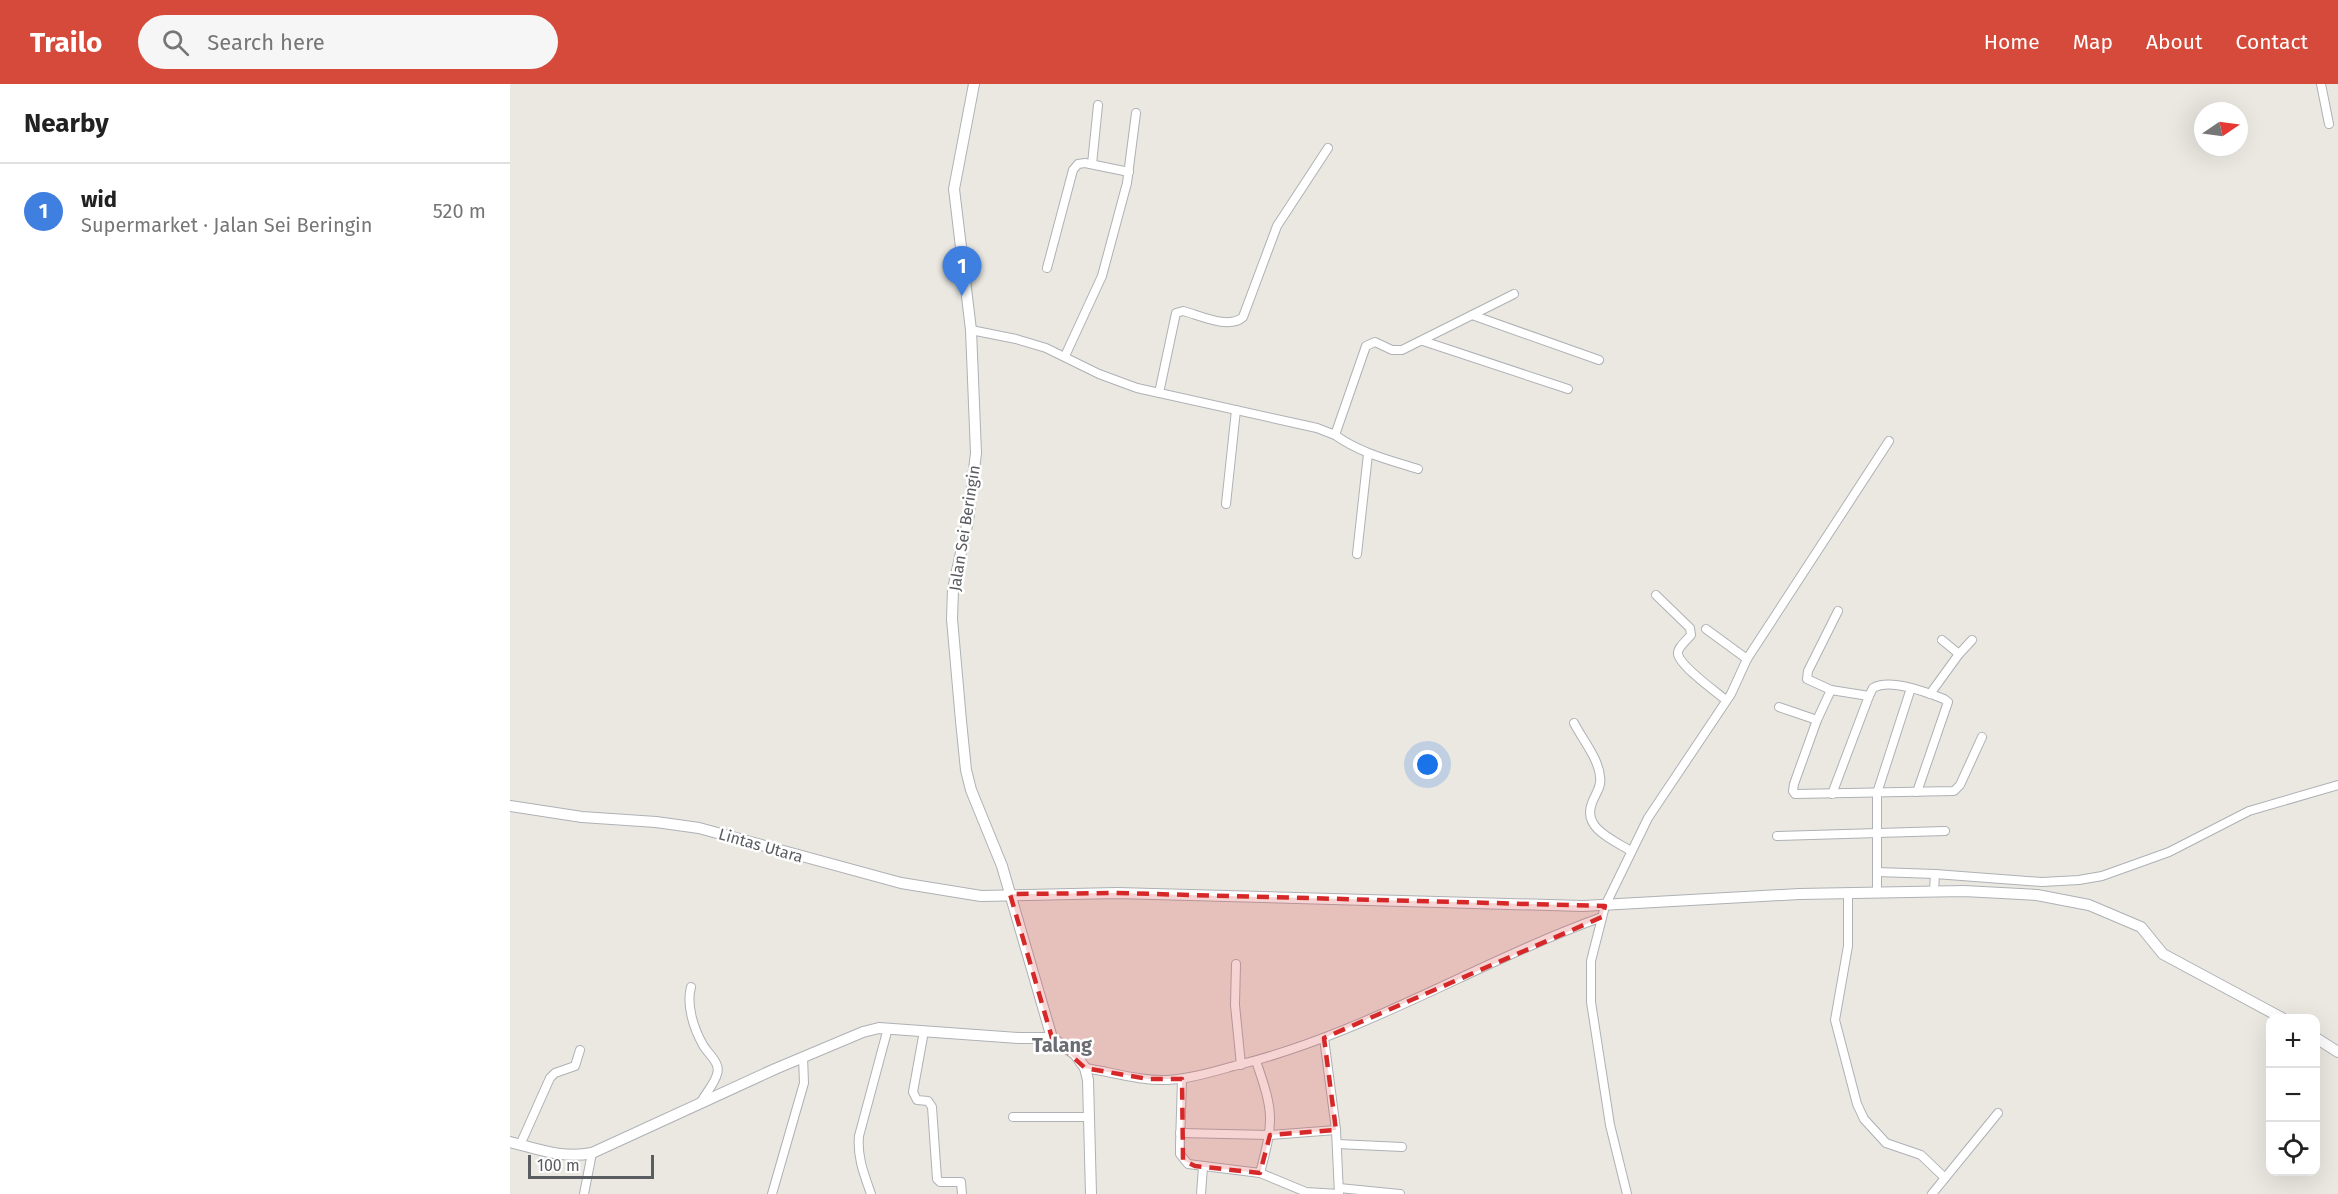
<!DOCTYPE html>
<meta charset="utf-8">
<style>
:root{--surface:#fff;--page:#f6f6f6;--text:#222;--muted:#767676;--line:#e0e0e0;--accent:#d64a3b}
body{margin:0;font-family:"Fira Sans",sans-serif;background:var(--page);color:var(--text)}
.controls{position:absolute;right:18px;bottom:18px;display:grid;overflow:hidden;border-radius:12px;box-shadow:0 6px 24px #0002}
.controls button{width:54px;height:54px;display:grid;place-items:center;padding:0;border:0;border-bottom:2px solid var(--line);background:var(--surface);color:var(--text);font:30px sans-serif}
.compass{position:absolute;left:1684px;top:18px;width:54px;height:54px;border-radius:50%;background:var(--surface);box-shadow:0 6px 24px #0002;rotate:77deg}
.scale{position:absolute;left:18px;bottom:15px;width:126px;box-sizing:border-box;padding-left:6px;border:3px solid #595c60;border-top:0;font-size:16px;line-height:21px;white-space:nowrap;color:#595c60;-webkit-text-stroke:4px #fff;paint-order:stroke}
.you{position:absolute;left:918px;top:681px;width:21px;height:21px;margin:-15px;border:4px solid #fff;border-radius:50%;background:#1a73e8;box-shadow:0 0 0 9px #1a73e833}
.badge{display:grid;place-items:center;width:39px;height:39px;border-radius:50%;background:var(--accent);color:#fff;font-size:20px;font-weight:700}
.pin{position:absolute;translate:-50% -50px;filter:drop-shadow(0 2px 3px #0008)}
.pin::after{content:'';position:absolute;top:32px;width:21px;height:18px;background:inherit;clip-path:polygon(0 0,100% 0,50% 100%)}
.list{margin:0;padding:0;list-style:none}
h2{display:flex;justify-content:space-between;align-items:center;height:78px;margin:0;padding:0 24px;font-size:26px}
h2 small{font-size:20px;font-weight:400;color:var(--muted)}
.list li{display:grid;grid-template-columns:39px 1fr auto;gap:18px;align-items:center;box-sizing:border-box;height:96px;padding:0 24px;border-top:2px solid var(--line)}
.list b{display:block;font-size:22px;white-space:nowrap}
.list p{margin:0;font-size:20px;white-space:nowrap;color:var(--muted)}
.list em{font-size:20px;font-style:normal;color:var(--muted)}
.icon{flex:none;width:33px;height:33px;fill:none;stroke:currentColor;stroke-width:2;stroke-linecap:round;stroke-linejoin:round}
.map{position:relative;flex:none;width:1828px;height:1110px;overflow:hidden}
header{display:flex;align-items:center;gap:36px;box-sizing:border-box;height:84px;padding:0 30px;background:var(--accent);color:#fff}
header strong{font-size:28px}
nav{display:flex;gap:33px;margin-inline-start:auto;font-size:21px}
.search{width:420px;height:54px;background:var(--page);display:flex;align-items:center;gap:15px;box-sizing:border-box;padding:0 21px;border-radius:33px;color:var(--muted);font-size:22px}
main{display:flex}
aside{flex:1;background:var(--surface)}
.map>svg:first-child{display:block}
</style>
<header>
<strong>Trailo</strong>
<div class="search"><svg class="icon" aria-label="search" viewBox="0 0 24 24"><circle cx="10" cy="10" r="6"/><path d="M15 15l6 6"/></svg>Search here</div>
<nav><a>Home</a><a>Map</a><a>About</a><a>Contact</a></nav>
</header>
<main>
<aside>
<h2>Nearby<small></small></h2>
<ul class="list">
<li><span class="badge" style="background:#3f7fe0">1</span><div><b>wid</b><p>Supermarket · Jalan Sei Beringin</p></div><em>520 m</em></li>
</ul>
</aside>
<div class="map">
<svg width="1828" height="1110" viewBox="0 0 1828 1110">
<rect width="100%" height="100%" fill="#eae8e1"/>
<g fill="none" stroke-linecap="round" stroke-linejoin="round">
<defs>
<g id="minor">
<polyline points="1811,0 1819,40"/>
<polyline points="582,80 588,21"/>
<polyline points="537,184 563,86 568,80 575,79 619,88"/>
<polyline points="962,231 1089,276"/>
<polyline points="461,246 506,255 536,264 589,290 627,304 807,344 825,351 856,262 865,258 882,266 892,266 1004,210"/>
<polyline points="913,257 1058,305"/>
<polyline points="555,272 592,192 617,99 626,29"/>
<path d="M649,309L666,229L673,227C689,231 719,246 733,233L767,142L818,64"/>
<path d="M825,351C850,369 879,376 908,385"/>
<polyline points="716,420 726,326"/>
<polyline points="847,470 858,370"/>
<path d="M1146,511L1180,544L1181,551C1177,556 1167,564 1168,570C1170,582 1206,608 1216,616"/>
<polyline points="1328,527 1298,587 1297,595 1321,606 1359,612"/>
<polyline points="1449,570 1462,556"/>
<polyline points="1237,575 1379,357"/>
<polyline points="1321,606 1307,636 1284,700 1283,707 1285,710 1444,707 1450,701 1472,653"/>
<polyline points="1420,610 1449,570 1432,556"/>
<polyline points="1269,623 1307,636"/>
<path d="M1064,639C1072,655 1089,675 1090,693C1092,703 1085,710 1082,719C1072,744 1103,756 1121,767"/>
<path d="M1322,710L1359,612L1363,604C1380,594 1416,608 1434,615L1438,618L1407,708"/>
<polyline points="1267,752 1435,747"/>
<polyline points="1367,788 1425,790 1424,807"/>
<polyline points="1425,790 1532,798 1569,796 1592,792 1659,768 1739,727 1828,701"/>
<polyline points="1367,808 1367,709 1401,604"/>
<polyline points="1338,810 1338,862 1325,936 1347,1020 1354,1035 1376,1059 1411,1071 1435,1094"/>
<polyline points="726,880 725,921 731,981"/>
<path d="M181,903C176,922 184,945 193,961C198,970 211,979 207,990C205,999 196,1009 191,1018"/>
<polyline points="414,947 403,1008 407,1016 418,1017 422,1023 427,1095 430,1098 451,1098 452,1110"/>
<polyline points="814,954 826,1046 829,1110"/>
<path d="M746,977C764,1029 764,1036 750,1089"/>
<path d="M575,984C602,988 630,997 657,996C679,995 702,988 724,982C853,951 967,878 1092,833"/>
<polyline points="672,995 670,1061 670,1070 678,1080 750,1089 796,1108 829,1110"/>
<polyline points="503,1033 579,1033"/>
<polyline points="670,1049 760,1051 826,1046"/>
<polyline points="827,1060 892,1063"/>
<polyline points="10,1061 40,994 45,989 65,982 70,966"/>
<polyline points="829,1104 890,1110"/>
<polyline points="74,1110 82,1069"/>
<polyline points="262,1110 294,999 293,973"/>
<path d="M361,1110C354,1090 347,1073 349,1052L378,944"/>
<polyline points="691,1110 693,1083"/>
<polyline points="1117,1110 1100,1041 1081,918 1081,877 1095,822 1138,734 1221,610 1237,575 1196,545"/>
<polyline points="1422,1110 1488,1029"/>
</g>
<g id="tertiary">
<polyline points="464,0 444,105 461,246 466,369 458,437 443,505 442,535 451,637 456,686 461,706 492,782 542,954"/>
<polyline points="0,722 72,733 146,738 189,744 391,799 471,812 607,809 1073,822 1289,810 1454,807 1527,811 1579,821 1631,843 1653,870 1772,934"/>
<polyline points="1806,954 1828,968"/>
<path d="M0,1058C28,1065 53,1075 82,1069L265,985L353,948L369,944L509,954H542L565,970L575,984L578,996L581,1110"/>
</g>
</defs>
<use href="#minor" stroke="#aeb1b5" stroke-width="10"/>
<use href="#tertiary" stroke="#aeb1b5" stroke-width="12"/>
<use href="#minor" stroke="#fff" stroke-width="8"/>
<use href="#tertiary" stroke="#fff" stroke-width="10"/>
</g>
<path fill="#d62828" fill-opacity="0.2" stroke="#d62828" stroke-width="4.5" stroke-dasharray="12 8" stroke-linejoin="round" d="M607,809L1095,822L1092,833L814,954L826,1046L760,1051L750,1089L685,1082L673,1076L672,995H638L575,984L542,954L500,810Z"/>
<g text-anchor="middle" stroke-width="5" stroke-linejoin="round" paint-order="stroke">
<g font-size="16" fill="#595c60" stroke="#fff">
<text transform="translate(454 444) rotate(-81)" y="6">Jalan Sei Beringin</text>
<text transform="translate(251 761) rotate(16)" y="6">Lintas Utara</text>
</g>
<g font-size="20" font-weight="bold" fill="#6a6e72" stroke="#fff">
<text x="552" y="968">Talang</text>
</g>
</g>
</svg>
<div class="controls">
<button>+</button>
<button>−</button>
<button><svg class="icon" aria-label="locate" viewBox="0 0 24 24"><circle cx="12" cy="12" r="6"/><path d="M12 2v4M12 18v4M2 12h4M18 12h4"/></svg></button>
</div>
<svg class="compass" viewBox="-18 -18 36 36"><path d="M0-13l5 13h-10z" fill="#e53935"/><path d="M0 13l5-13h-10z" fill="#767676"/></svg>
<div class="scale">100 m</div>
<div class="you"></div>
<div class="pin badge" style="left:452px;top:212px;background:#3f7fe0">1</div>
</div>
</main>
